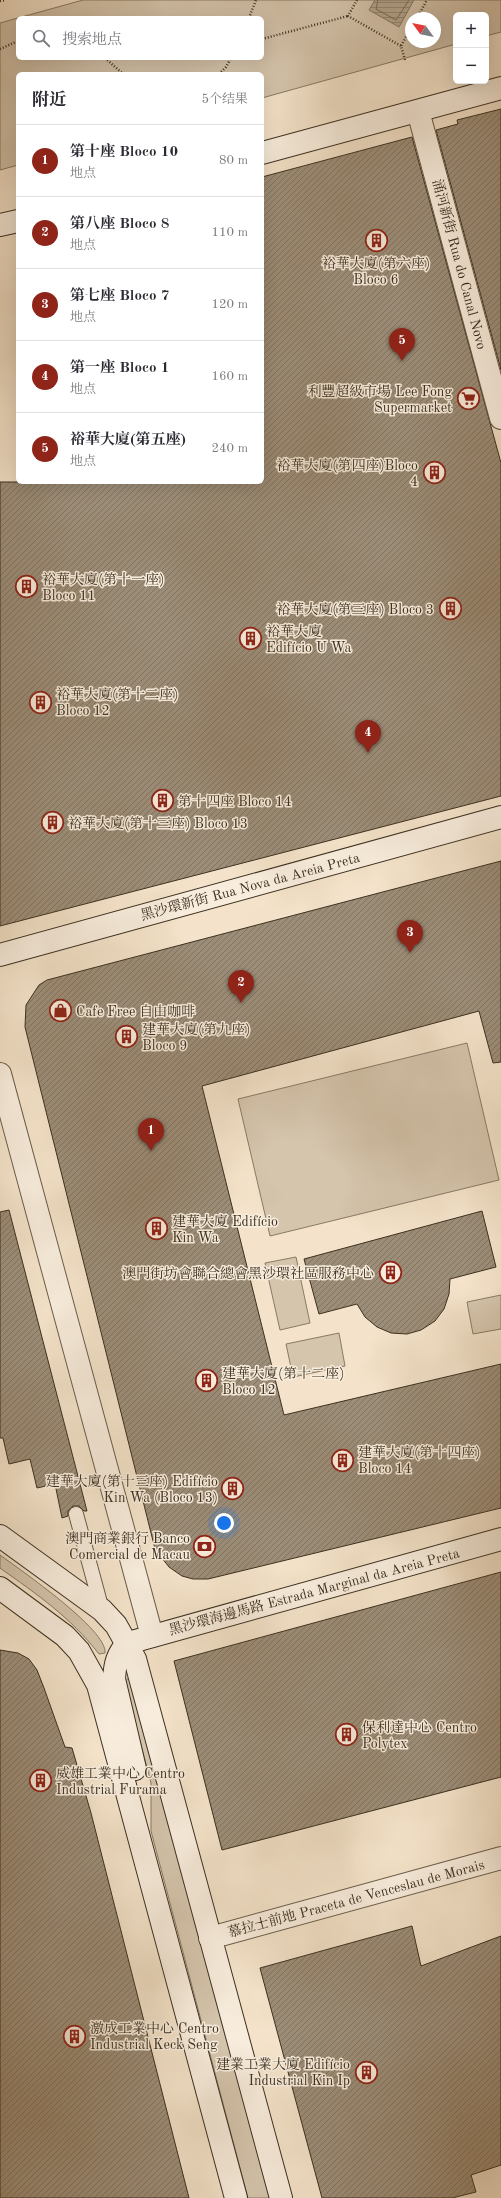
<!DOCTYPE html>
<html lang="zh">
<meta charset="utf-8">
<style>
:root{--surface:#fff;--page:#f7f7f7;--text:#2b2b33;--muted:#7c7c81;--line:#e1e1e2;--accent:#8f2418}
body{margin:0;font-family:"Old Standard TT","Noto Serif SC",serif;background:var(--page);color:var(--text)}
.controls{position:absolute;right:12px;top:12px;display:grid;overflow:hidden;border-radius:6px;box-shadow:0 4px 16px #0002}
.controls button{width:36px;height:36px;display:grid;place-items:center;padding:0;border:0;border-bottom:1px solid var(--line);background:var(--surface);color:var(--text);font:20px sans-serif}
.compass{position:absolute;left:405px;top:12px;width:36px;height:36px;border-radius:50%;background:var(--surface);box-shadow:0 4px 16px #0002;rotate:303deg}
.you{position:absolute;left:224px;top:1523px;width:14px;height:14px;margin:-10px;border:3px solid #fff;border-radius:50%;background:#1a73e8;box-shadow:0 0 0 6px #1a73e833}
.badge{display:grid;place-items:center;width:26px;height:26px;border-radius:50%;background:var(--accent);color:#fff;font-size:13px;font-weight:700}
.pin{position:absolute;translate:-50% -33px;filter:drop-shadow(0 1px 2px #0008)}
.pin::after{content:'';position:absolute;top:21px;width:14px;height:12px;background:inherit;clip-path:polygon(0 0,100% 0,50% 100%)}
.list{margin:0;padding:0;list-style:none}
h2{display:flex;justify-content:space-between;align-items:center;height:52px;margin:0;padding:0 16px;font-size:17px}
h2 small{font-size:13px;font-weight:400;color:var(--muted)}
.list li{display:grid;grid-template-columns:26px 1fr auto;gap:12px;align-items:center;box-sizing:border-box;height:72px;padding:0 16px;border-top:1px solid var(--line)}
.list b{display:block;font-size:15px;white-space:nowrap}
.list p{margin:0;font-size:13px;white-space:nowrap;color:var(--muted)}
.list em{font-size:13px;font-style:normal;color:var(--muted)}
.icon{flex:none;width:22px;height:22px;fill:none;stroke:currentColor;stroke-width:2;stroke-linecap:round;stroke-linejoin:round}
.map{position:relative;flex:none;width:501px;height:2198px;overflow:hidden}
.search{position:absolute;background:var(--surface);box-shadow:0 4px 16px #0002;left:16px;top:16px;width:248px;height:44px;display:flex;align-items:center;gap:10px;box-sizing:border-box;padding:0 14px;border-radius:6px;color:var(--muted);font-size:15px}
.panel{position:absolute;background:var(--surface);box-shadow:0 4px 16px #0002;left:16px;top:72px;width:248px;height:412px;border-radius:6px}
.map>svg:first-child{display:block}
</style>
<div class="map">
<svg width="501" height="2198" viewBox="0 0 501 2198">
<defs>
<pattern id="water-rules" width="6" height="5" patternUnits="userSpaceOnUse"><rect width="6" height="5" fill="#b5a690"/><path d="M0 2.5h6" fill="none" stroke="#948875"/></pattern>
<pattern id="building-hatch" width="6" height="6" patternUnits="userSpaceOnUse"><rect width="6" height="6" fill="#9c8d78"/><path d="M-1 1l2-2M0 6l6-6M5 7l2-2" fill="none" stroke="#807462"/></pattern>
</defs>
<rect width="100%" height="100%" fill="#f4e3ca"/>
<filter id="stains"><feTurbulence type="fractalNoise" baseFrequency=".005" numOctaves="4"/><feColorMatrix values="0 0 0 0 .2 0 0 0 0 .09 0 0 0 0 .02 0 0 0 .5 -.17"/></filter>
<radialGradient id="worn" r=".72"><stop offset=".6" stop-color="#630" stop-opacity="0"/><stop offset="1" stop-color="#630" stop-opacity=".3"/></radialGradient>
<g fill="#d5c5ad" stroke="#887a66" fill-rule="evenodd">
<path d="M83,0H501V32L486,36V15H456V44L262,98V74H18V165L0,170V23L18,18V58H262V18H18ZM411,18H435V42H411Z"/>
<polygon points="467,1043 499,1180 270,1236 238,1099"/>
<polygon points="296,1257 310,1323 280,1330 265,1263"/>
<polygon points="501,1295 501,1329 473,1334 467,1302"/>
<polygon points="339,1333 345,1366 293,1377 286,1344"/>
<path d="M0,1555C19,1569 108,1630 105,1653L99,1654C70,1617 38,1595 0,1568Z"/>
<polygon points="128,1678 131,1678 270,2198 248,2198 151,1831 151,1783 126,1687 125,1682"/>
</g>
<polygon fill="url(#water-rules)" stroke="#857763" points="375,0 414,0 399,27 369,10"/>
<g fill="none" stroke-linecap="round" stroke-linejoin="round">
<polyline stroke="#786b58" stroke-width="1" points="378,0 376,9 396,20 409,0"/>
</g>
<g fill="url(#building-hatch)" stroke="#3c3020">
<polygon points="501,109 501,370 436,130 458,124 457,120"/>
<polygon points="412,137 501,463 501,796 0,926 0,482 262,482 262,177"/>
<polygon points="501,861 501,1062 493,1063 479,1011 202,1086 284,1415 501,1364 501,1508 208,1579 193,1579 182,1576 169,1567 155,1549 25,1027 26,1005 39,985 47,980"/>
<polygon points="9,1210 87,1511 84,1511 79,1506 73,1506 68,1511 68,1516 62,1518 55,1484 37,1488 30,1459 9,1464 3,1438 0,1438 0,1212"/>
<polygon points="482,1211 496,1267 450,1279 449,1294 444,1309 435,1321 421,1330 407,1334 391,1333 377,1327 365,1317 357,1304 319,1314 304,1259"/>
<polygon points="501,1572 501,1777 222,1850 174,1661"/>
<polygon points="0,1650 18,1653 29,1659 37,1670 44,1688 65,1747 72,1748 91,1813 189,2198 0,2198"/>
<polygon points="412,1926 421,1966 501,1936 501,2165 471,2175 476,2192 452,2198 322,2198 260,1968"/>
</g>
<g fill="none" stroke-linecap="round" stroke-linejoin="round">
<defs>
<polyline id="lane" points="76,1514 102,1610"/>
<g id="street">
<polyline points="418,111 501,418"/>
<polyline points="0,1074 152,1636"/>
<polyline points="210,1938 501,1858"/>
</g>
<g id="secondary">
<polyline points="262,153 501,88"/>
<polyline points="0,225 18,221"/>
<polyline points="0,955 501,817"/>
<polyline points="0,1536 102,1610 116,1625 135,1659 281,2198"/>
<polyline points="0,1588 65,1636 79,1651 98,1685 236,2198"/>
<polyline points="128,1643 501,1539"/>
<path d="M128,1643C117,1654 115,1664 114,1679L135,1769"/>
</g>
</defs>
<use href="#lane" stroke="#6a5d4a" stroke-width="16"/>
<use href="#street" stroke="#6a5d4a" stroke-width="24"/>
<use href="#secondary" stroke="#3c3020" stroke-width="24"/>
<g stroke="#3c3020" stroke-width="2.5" stroke-dasharray="1 2" stroke-linecap="butt">
<polyline points="357,0 348,16 401,46"/>
<polyline points="0,1 5,0"/>
<polyline points="249,18 256,0"/>
<polyline points="417,18 427,0"/>
<polyline points="262,39 348,16"/>
<polyline points="0,49 18,41"/>
<polyline points="105,58 123,74"/>
<polyline points="405,60 401,46 411,28"/>
<polyline points="219,74 226,67 231,58"/>
</g>
<use href="#lane" stroke="#f8eddd" stroke-width="14"/>
<use href="#street" stroke="#f8eddd" stroke-width="22"/>
<use href="#secondary" stroke="#f8eddd" stroke-width="22"/>
</g>
<defs>
<symbol id="building-ring" viewBox="-11 -11 22 22"><circle r="9.5" fill="#f8eddd" stroke="#8f2418" stroke-width="1.5"/><path d="M-4-6H4V6H1V3H-1V6H-4ZM-2.5-4.3h1.7v1.8h-1.7ZM.8-4.3h1.7v1.8H.8ZM-2.5-1h1.7V.8h-1.7ZM.8-1h1.7V.8H.8Z" fill="#8f2418"/></symbol>
<symbol id="supermarket-ring" viewBox="-11 -11 22 22"><circle r="9.5" fill="#f8eddd" stroke="#8f2418" stroke-width="1.5"/><path d="M-6-5.5h2.5l.6 2H6L4.5 2H-2.5L-4.4-4H-6ZM-1.5 3.2a1.3 1.3 0 1 0 .1 0ZM3 3.2a1.3 1.3 0 1 0 .1 0Z" fill="#8f2418"/></symbol>
<symbol id="shop-ring" viewBox="-11 -11 22 22"><circle r="9.5" fill="#f8eddd" stroke="#8f2418" stroke-width="1.5"/><path d="M-5-2.5h2.3a2.7 3.5 0 0 1 5.4 0H5L5.5 6h-11ZM-1.5-2.5h3a1.5 2.3 0 0 0-3 0Z" fill="#8f2418"/></symbol>
<symbol id="bank-ring" viewBox="-11 -11 22 22"><circle r="9.5" fill="#f8eddd" stroke="#8f2418" stroke-width="1.5"/><path d="M-6-4H6V4H-6ZM0-2.3a2.3 2.3 0 1 0 0 4.6a2.3 2.3 0 1 0 0-4.6Z" fill="#8f2418"/></symbol>
</defs>
<g fill-rule="evenodd">
<use href="#building-ring" x="364" y="228" width="25" height="25"/>
<use href="#supermarket-ring" x="456" y="386" width="25" height="25"/>
<use href="#building-ring" x="422" y="460" width="25" height="25"/>
<use href="#building-ring" x="14" y="574" width="25" height="25"/>
<use href="#building-ring" x="438" y="596" width="25" height="25"/>
<use href="#building-ring" x="238" y="626" width="25" height="25"/>
<use href="#building-ring" x="28" y="690" width="25" height="25"/>
<use href="#building-ring" x="150" y="788" width="25" height="25"/>
<use href="#building-ring" x="40" y="810" width="25" height="25"/>
<use href="#shop-ring" x="48" y="998" width="25" height="25"/>
<use href="#building-ring" x="114" y="1024" width="25" height="25"/>
<use href="#building-ring" x="144" y="1216" width="25" height="25"/>
<use href="#building-ring" x="378" y="1260" width="25" height="25"/>
<use href="#building-ring" x="194" y="1368" width="25" height="25"/>
<use href="#building-ring" x="330" y="1448" width="25" height="25"/>
<use href="#building-ring" x="220" y="1476" width="25" height="25"/>
<use href="#bank-ring" x="192" y="1534" width="25" height="25"/>
<use href="#building-ring" x="334" y="1722" width="25" height="25"/>
<use href="#building-ring" x="28" y="1768" width="25" height="25"/>
<use href="#building-ring" x="62" y="2024" width="25" height="25"/>
<use href="#building-ring" x="354" y="2060" width="25" height="25"/>
</g>
<g text-anchor="middle" stroke-width="3" stroke-linejoin="round" paint-order="stroke">
<g font-size="14" fill="#3c3020" stroke="#f8eddd" text-anchor="start">
<text x="376" y="268" text-anchor="middle">裕華大廈(第六座)<tspan x="376" dy="16">Bloco 6</tspan></text>
<text x="452" y="396" text-anchor="end">利豐超級市場 Lee Fong<tspan x="452" dy="16">Supermarket</tspan></text>
<text x="418" y="470" text-anchor="end">裕華大廈(第四座)Bloco<tspan x="418" dy="16">4</tspan></text>
<text x="42" y="584">裕華大廈(第十一座)<tspan x="42" dy="16">Bloco 11</tspan></text>
<text x="434" y="614" text-anchor="end">裕華大廈(第三座) Bloco 3</text>
<text x="266" y="636">裕華大廈<tspan x="266" dy="16">Edifício U Wa</tspan></text>
<text x="56" y="699">裕華大廈(第十二座)<tspan x="56" dy="16">Bloco 12</tspan></text>
<text x="178" y="806">第十四座 Bloco 14</text>
<text x="68" y="828">裕華大廈(第十三座) Bloco 13</text>
<text x="76" y="1016">Cafe Free 自由咖啡</text>
<text x="142" y="1034">建華大廈(第九座)<tspan x="142" dy="16">Bloco 9</tspan></text>
<text x="172" y="1226">建華大廈 Edifício<tspan x="172" dy="16">Kin Wa</tspan></text>
<text x="374" y="1278" text-anchor="end">澳門街坊會聯合總會黑沙環社區服務中心</text>
<text x="222" y="1378">建華大廈(第十二座)<tspan x="222" dy="16">Bloco 12</tspan></text>
<text x="358" y="1457">建華大廈(第十四座)<tspan x="358" dy="16">Bloco 14</tspan></text>
<text x="218" y="1486" text-anchor="end">建華大廈(第十三座) Edifício<tspan x="218" dy="16">Kin Wa (Bloco 13)</tspan></text>
<text x="190" y="1543" text-anchor="end">澳門商業銀行 Banco<tspan x="190" dy="16">Comercial de Macau</tspan></text>
<text x="362" y="1732">保利達中心 Centro<tspan x="362" dy="16">Polytex</tspan></text>
<text x="56" y="1778">威雄工業中心 Centro<tspan x="56" dy="16">Industrial Furama</tspan></text>
<text x="90" y="2033">激成工業中心 Centro<tspan x="90" dy="16">Industrial Keck Seng</tspan></text>
<text x="350" y="2069" text-anchor="end">建業工業大廈 Edifício<tspan x="350" dy="16">Industrial Kin Ip</tspan></text>
</g>
<g font-size="14" fill="#3c3020" stroke="#f8eddd">
<text transform="translate(460 264) rotate(75)" y="5">涌河新街 Rua do Canal Novo</text>
<text transform="translate(250 886) rotate(-15)" y="5">黑沙環新街 Rua Nova da Areia Preta</text>
<text transform="translate(314 1591) rotate(-15)" y="5">黑沙環海邊馬路 Estrada Marginal da Areia Preta</text>
<text transform="translate(356 1898) rotate(-15)" y="5">慕拉士前地 Praceta de Venceslau de Morais</text>
</g>
</g>
<rect width="100%" height="100%" filter="url(#stains)"/>
<rect width="100%" height="100%" fill="url(#worn)"/>
</svg>
<div class="controls">
<button>+</button>
<button>−</button>
</div>
<svg class="compass" viewBox="-18 -18 36 36"><path d="M0-13l5 13h-10z" fill="#e53935"/><path d="M0 13l5-13h-10z" fill="#7c7c81"/></svg>
<div class="you"></div>
<div class="pin badge" style="left:151px;top:1151px">1</div>
<div class="pin badge" style="left:241px;top:1003px">2</div>
<div class="pin badge" style="left:410px;top:953px">3</div>
<div class="pin badge" style="left:368px;top:753px">4</div>
<div class="pin badge" style="left:402px;top:361px">5</div>
<div class="search"><svg class="icon" aria-label="search" viewBox="0 0 24 24"><circle cx="10" cy="10" r="6"/><path d="M15 15l6 6"/></svg>搜索地点</div>
<section class="panel">
<h2>附近<small>5个结果</small></h2>
<ul class="list">
<li><span class="badge">1</span><div><b>第十座 Bloco 10</b><p>地点</p></div><em>80 m</em></li>
<li><span class="badge">2</span><div><b>第八座 Bloco 8</b><p>地点</p></div><em>110 m</em></li>
<li><span class="badge">3</span><div><b>第七座 Bloco 7</b><p>地点</p></div><em>120 m</em></li>
<li><span class="badge">4</span><div><b>第一座 Bloco 1</b><p>地点</p></div><em>160 m</em></li>
<li><span class="badge">5</span><div><b>裕華大廈(第五座)</b><p>地点</p></div><em>240 m</em></li>
</ul>
</section>
</div>
